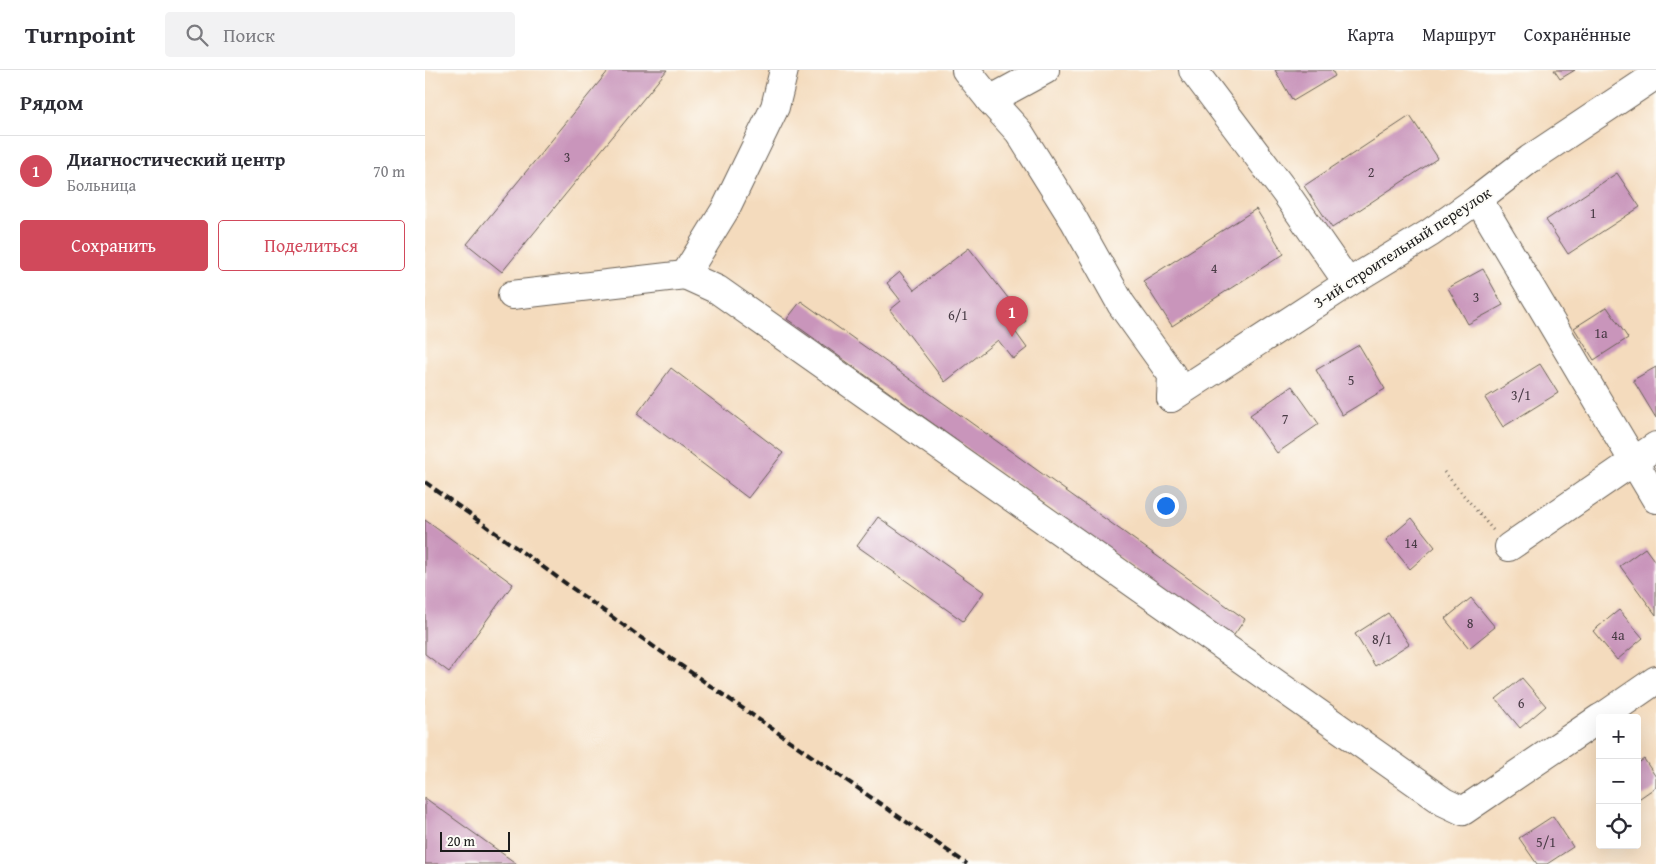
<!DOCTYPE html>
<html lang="ru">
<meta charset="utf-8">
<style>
:root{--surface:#fff;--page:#f2f2f3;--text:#2b2b33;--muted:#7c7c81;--line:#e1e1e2;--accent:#d1495b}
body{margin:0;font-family:"Gentium Book Plus",serif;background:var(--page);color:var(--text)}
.controls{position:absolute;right:15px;bottom:15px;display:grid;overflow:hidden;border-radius:5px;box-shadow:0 5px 20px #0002}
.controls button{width:45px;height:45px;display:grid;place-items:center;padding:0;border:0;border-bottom:1px solid var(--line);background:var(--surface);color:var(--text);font:25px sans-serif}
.scale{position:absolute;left:15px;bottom:12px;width:70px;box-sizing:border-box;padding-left:5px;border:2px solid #1c1c1c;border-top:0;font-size:14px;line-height:18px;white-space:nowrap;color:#1c1c1c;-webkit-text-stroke:4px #fdfcf7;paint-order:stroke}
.you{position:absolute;left:740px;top:435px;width:18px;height:18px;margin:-12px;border:4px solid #fff;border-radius:50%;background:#1a73e8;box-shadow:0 0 0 8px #1a73e833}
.badge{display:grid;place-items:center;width:32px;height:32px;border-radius:50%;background:var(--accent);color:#fff;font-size:16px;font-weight:700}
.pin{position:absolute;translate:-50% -41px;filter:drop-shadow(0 1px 2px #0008)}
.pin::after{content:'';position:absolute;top:26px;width:18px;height:15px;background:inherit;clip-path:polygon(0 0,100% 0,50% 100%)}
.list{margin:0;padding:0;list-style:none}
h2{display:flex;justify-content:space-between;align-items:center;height:65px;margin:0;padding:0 20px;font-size:21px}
h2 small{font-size:16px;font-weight:400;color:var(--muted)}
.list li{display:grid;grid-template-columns:32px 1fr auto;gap:15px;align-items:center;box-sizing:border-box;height:70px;padding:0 20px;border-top:1px solid var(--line)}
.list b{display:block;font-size:19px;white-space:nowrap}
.list p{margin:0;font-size:16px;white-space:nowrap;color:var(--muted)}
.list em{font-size:16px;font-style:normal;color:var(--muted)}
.actions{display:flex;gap:10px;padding:15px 20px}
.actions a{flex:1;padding:11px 0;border:1px solid var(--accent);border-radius:5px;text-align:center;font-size:18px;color:var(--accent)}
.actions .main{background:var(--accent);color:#fff}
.icon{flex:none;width:28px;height:28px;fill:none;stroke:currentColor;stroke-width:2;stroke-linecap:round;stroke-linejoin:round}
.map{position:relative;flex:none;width:1231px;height:794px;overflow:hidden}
header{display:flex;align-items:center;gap:30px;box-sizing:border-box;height:70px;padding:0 25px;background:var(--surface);border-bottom:1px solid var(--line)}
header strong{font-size:24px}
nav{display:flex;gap:28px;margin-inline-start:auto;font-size:18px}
.search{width:350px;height:45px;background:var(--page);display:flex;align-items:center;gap:12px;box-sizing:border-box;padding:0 18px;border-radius:5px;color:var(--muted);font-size:19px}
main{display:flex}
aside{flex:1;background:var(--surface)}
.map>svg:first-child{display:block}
</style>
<header>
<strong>Turnpoint</strong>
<div class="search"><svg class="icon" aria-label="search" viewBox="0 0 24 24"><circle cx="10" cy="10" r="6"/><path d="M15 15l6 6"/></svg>Поиск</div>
<nav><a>Карта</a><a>Маршрут</a><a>Сохранённые</a></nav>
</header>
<main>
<aside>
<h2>Рядом<small></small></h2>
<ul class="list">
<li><span class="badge">1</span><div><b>Диагностический центр</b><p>Больница</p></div><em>70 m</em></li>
</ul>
<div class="actions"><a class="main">Сохранить</a><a>Поделиться</a></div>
</aside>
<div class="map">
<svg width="1231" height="794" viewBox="0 0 1231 794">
<rect width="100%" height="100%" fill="#fdfcf7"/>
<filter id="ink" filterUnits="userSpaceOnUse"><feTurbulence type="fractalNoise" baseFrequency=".02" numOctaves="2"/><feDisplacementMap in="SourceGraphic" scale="10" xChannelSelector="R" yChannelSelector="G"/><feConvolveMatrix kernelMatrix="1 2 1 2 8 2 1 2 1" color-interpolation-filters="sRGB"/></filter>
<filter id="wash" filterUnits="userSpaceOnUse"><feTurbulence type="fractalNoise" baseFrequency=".0096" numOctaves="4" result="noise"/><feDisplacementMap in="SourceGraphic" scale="20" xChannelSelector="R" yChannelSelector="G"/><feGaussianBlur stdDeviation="1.12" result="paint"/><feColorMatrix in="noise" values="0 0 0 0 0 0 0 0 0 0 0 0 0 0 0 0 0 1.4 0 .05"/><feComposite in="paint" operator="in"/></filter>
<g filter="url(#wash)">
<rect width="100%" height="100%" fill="#f4dbbd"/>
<g id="blocks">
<g fill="#c995bb">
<polygon points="184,0 242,0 77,202 42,174"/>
<polygon points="850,0 907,0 910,6 868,31"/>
<polygon points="1129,0 1150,0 1135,9"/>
<polygon points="985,46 1013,88 907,158 879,116"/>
<polygon points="1192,103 1215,137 1143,184 1121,150"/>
<polygon points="831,139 859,184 747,256 718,211"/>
<polygon points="544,178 601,251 589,260 602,278 588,289 573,270 520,312 465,240 476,231 462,213 475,202 489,220"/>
<polygon points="1058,199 1078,235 1043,254 1023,218"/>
<polygon points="376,231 820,549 807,568 362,249"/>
<polygon points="1182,237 1203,268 1169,290 1149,258"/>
<polygon points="934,275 960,319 917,345 891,300"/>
<polygon points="1115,294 1133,323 1078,357 1060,328"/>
<polygon points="1231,297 1231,348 1208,310"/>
<polygon points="246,298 358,383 323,428 212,344"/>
<polygon points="867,316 894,354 852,383 825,345"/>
<polygon points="453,447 559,522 538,551 432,476"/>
<polygon points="987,448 1010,477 985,499 961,470"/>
<polygon points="0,450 88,514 24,602 0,584"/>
<polygon points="1220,478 1231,493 1231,545 1195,496"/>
<polygon points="1046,528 1070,557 1044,578 1020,549"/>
<polygon points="1194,540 1218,568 1192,590 1168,561"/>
<polygon points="963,543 984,574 950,596 930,564"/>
<polygon points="1097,608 1121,636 1095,658 1071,629"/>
<polygon points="1219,689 1231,707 1231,717 1212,730 1212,694"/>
<polygon points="0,728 92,794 0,794"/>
<polygon points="1128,746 1148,777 1122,794 1112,794 1094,768"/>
</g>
</g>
</g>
<g filter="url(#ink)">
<use href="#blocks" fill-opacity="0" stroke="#685f54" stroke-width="1"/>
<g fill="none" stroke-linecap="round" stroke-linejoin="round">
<defs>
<g id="minor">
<polyline points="359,0 350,37 300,140 260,205 293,220 1019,732 1038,741 1175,648"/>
<polyline points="541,0 565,30 594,62 649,150 696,234 747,305 746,328"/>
<polyline points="768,0 860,122 923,213"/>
<polyline points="565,30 620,0"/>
<polyline points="1053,129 1231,429"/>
<polyline points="87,225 260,205"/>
<polyline points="746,328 923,213 1005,163 1053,129 1105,89 1231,5"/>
<polyline points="1084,477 1231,376"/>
<polyline points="1176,648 1231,610"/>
</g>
</defs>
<use href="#minor" stroke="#685f54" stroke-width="30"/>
<polyline stroke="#685f54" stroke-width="3" stroke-dasharray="1 4" stroke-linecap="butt" points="1019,402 1068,460"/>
<use href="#minor" stroke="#fff" stroke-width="28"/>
<polyline stroke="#1c1c1c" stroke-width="4" stroke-dasharray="8 4" stroke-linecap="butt" points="0,412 215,567 542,794"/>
</g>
</g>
<g text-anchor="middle" stroke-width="4" stroke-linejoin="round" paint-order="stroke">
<g font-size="14" fill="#473a44">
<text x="142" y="92">3</text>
<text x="946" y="107">2</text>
<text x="1168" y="148">1</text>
<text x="789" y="203">4</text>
<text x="1051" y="232">3</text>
<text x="533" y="250">6/1</text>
<text x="1176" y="268">1а</text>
<text x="926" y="315">5</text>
<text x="1096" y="330">3/1</text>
<text x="860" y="354">7</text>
<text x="986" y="478">14</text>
<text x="1045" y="558">8</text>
<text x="1193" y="570">4а</text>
<text x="957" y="574">8/1</text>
<text x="1096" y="638">6</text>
<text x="1121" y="777">5/1</text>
</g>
<g font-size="16" fill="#1c1c1c" stroke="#fdfcf7">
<text transform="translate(977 177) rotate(-33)" y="6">3-ий строительный переулок</text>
</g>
</g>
</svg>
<div class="controls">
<button>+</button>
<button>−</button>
<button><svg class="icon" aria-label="locate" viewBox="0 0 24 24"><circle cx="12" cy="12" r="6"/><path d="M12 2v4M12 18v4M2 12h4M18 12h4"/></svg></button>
</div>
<div class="scale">20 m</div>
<div class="you"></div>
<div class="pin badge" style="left:587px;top:267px">1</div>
</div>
</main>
